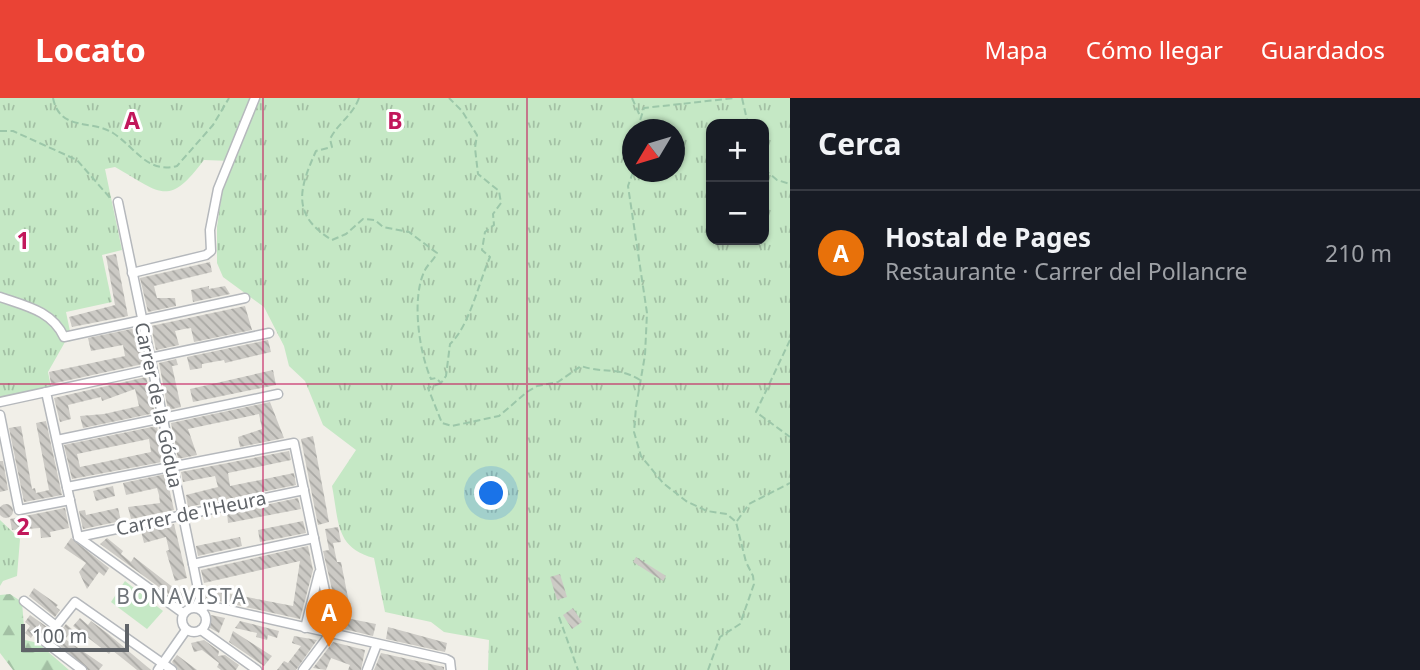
<!DOCTYPE html>
<html lang="es">
<meta charset="utf-8">
<style>
:root{--surface:#171b24;--page:#242831;--text:#f1f3f6;--muted:#9ea1a6;--line:#363941;--accent:#ea4335}
body{margin:0;font-family:"Noto Sans",sans-serif;background:var(--page);color:var(--text)}
.controls{position:absolute;right:21px;top:21px;display:grid;overflow:hidden;border-radius:14px;box-shadow:0 2px 5px #0004}
.controls button{width:63px;height:63px;display:grid;place-items:center;padding:0;border:0;border-bottom:2px solid var(--line);background:var(--surface);color:var(--text);font:35px sans-serif}
.compass{position:absolute;left:622px;top:21px;width:63px;height:63px;border-radius:50%;background:var(--surface);box-shadow:0 2px 5px #0004;rotate:232deg}
.scale{position:absolute;left:21px;bottom:18px;width:108px;box-sizing:border-box;padding-left:7px;border:4px solid #5f6368;border-top:0;font-size:19px;line-height:24px;white-space:nowrap;color:#5f6368;-webkit-text-stroke:5px #fff;paint-order:stroke}
.you{position:absolute;left:492px;top:396px;width:24px;height:24px;margin:-18px;border:5px solid #fff;border-radius:50%;background:#1a73e8;box-shadow:0 0 0 10px #1a73e833}
.badge{display:grid;place-items:center;width:46px;height:46px;border-radius:50%;background:var(--accent);color:#fff;font-size:23px;font-weight:700}
.pin{position:absolute;translate:-50% -58px;filter:drop-shadow(0 2px 4px #0008)}
.pin::after{content:'';position:absolute;top:37px;width:24px;height:21px;background:inherit;clip-path:polygon(0 0,100% 0,50% 100%)}
.list{margin:0;padding:0;list-style:none}
h2{display:flex;justify-content:space-between;align-items:center;height:91px;margin:0;padding:0 28px;font-size:30px}
h2 small{font-size:23px;font-weight:400;color:var(--muted)}
.list li{display:grid;grid-template-columns:46px 1fr auto;gap:21px;align-items:center;box-sizing:border-box;height:126px;padding:0 28px;border-top:2px solid var(--line)}
.list b{display:block;font-size:26px;white-space:nowrap}
.list p{margin:0;font-size:23px;white-space:nowrap;color:var(--muted)}
.list em{font-size:23px;font-style:normal;color:var(--muted)}
.map{position:relative;flex:none;width:790px;height:572px;overflow:hidden}
header{display:flex;align-items:center;gap:42px;box-sizing:border-box;height:98px;padding:0 35px;background:var(--accent);color:#fff}
header strong{font-size:33px}
nav{display:flex;gap:38px;margin-inline-start:auto;font-size:24px}
main{display:flex}
aside{flex:1;background:var(--surface)}
.map>svg:first-child{display:block}
</style>
<header>
<strong>Locato</strong>
<nav><a>Mapa</a><a>Cómo llegar</a><a>Guardados</a></nav>
</header>
<main>
<div class="map">
<svg width="790" height="572" viewBox="0 0 790 572">
<defs>
<pattern id="forest-firs" width="22" height="20" patternUnits="userSpaceOnUse" patternTransform="scale(1.75)"><rect width="22" height="20" fill="#c5e8c5"/><path d="M5 1l3.5 6h-7zM16 11l3.5 6h-7z" fill="#a3c0a4"/></pattern>
<pattern id="park-tufts" width="24" height="20" patternUnits="userSpaceOnUse" patternTransform="scale(1.75)"><rect width="24" height="20" fill="#c5e8c5"/><path d="M3 7l-1-3M5 7V3M7 7l1-3M15 17l-1-3M17 17v-4M19 17l1-3" fill="none" stroke="#a3c0a4"/></pattern>
<pattern id="building-back-hatch" width="6" height="6" patternUnits="userSpaceOnUse" patternTransform="scale(1.75)"><rect width="6" height="6" fill="#cccac5"/><path d="M-1 5l2 2M0 0l6 6M5-1l2 2" fill="none" stroke="#a9a8a4"/></pattern>
</defs>
<rect width="100%" height="100%" fill="#f1efe8"/>
<polygon fill="url(#forest-firs)" points="10,496 22,504 25,542 38,545 69,572 13,572 0,555 0,497"/>
<g fill="url(#park-tufts)" fill-rule="evenodd">
<path d="M0,0H790V572H488L489,542L444,534L431,524L385,514L374,460C335,450 339,423 332,388L356,352L323,327L305,283L289,268L284,248L264,209L223,179L217,165V129L222,94L231,63L204,62C168,110 161,95 115,69L105,71L122,152L102,157L112,204L66,214L72,243L65,244L48,274L51,289L0,299ZM711,26H764V142H711ZM632,32H674V74H632Z"/>
<polygon points="0,422 20,441 17,478 3,483 0,488"/>
<polygon points="319,493 321,494 329,532 310,527"/>
</g>
<polygon fill="#c5e8c5" points="125,483 163,513 147,531 111,504"/>
<g fill="url(#building-back-hatch)" fill-rule="evenodd">
<polygon points="116,156 128,218 72,229 69,219 115,207 106,158"/>
<polygon points="210,164 212,174 154,188 157,200 175,200 176,208 148,214 140,180"/>
<polygon points="209,188 209,191 225,188 230,196 193,204 191,192"/>
<polygon points="245,208 252,232 194,244 191,230 184,231 175,233 179,247 156,252 151,228"/>
<polygon points="136,230 143,266 51,286 49,274 125,258 123,247 91,253 88,240"/>
<polygon points="268,242 271,254 225,265 224,262 202,266 202,270 190,272 187,259"/>
<polygon points="176,261 178,267 172,268 181,309 168,312 159,265"/>
<polygon points="273,272 276,287 193,304 190,291"/>
<polygon points="146,279 155,315 83,330 80,318 104,316 139,308 135,291 102,303 101,299 68,307 71,321 60,324 54,300"/>
<polygon points="270,304 284,340 240,349 238,339 262,331 259,316 188,331 197,357 178,361 171,325"/>
<polygon points="46,323 62,397 24,404 9,330 21,328 32,391 35,390 36,395 49,392 36,325"/>
<path d="M157,328L162,364L72,381L64,347ZM149,341L151,354L80,369L77,356Z"/>
<polygon points="313,338 329,424 318,427 301,341"/>
<polygon points="289,353 291,362 228,375 230,388 294,375 296,387 188,409 186,397 218,389 215,378 183,384 181,374"/>
<polygon points="0,363 3,363 8,392 0,394"/>
<polygon points="166,376 174,412 131,421 128,409 160,405 159,397 157,390 126,397 123,385"/>
<polygon points="113,388 115,398 96,403 93,393"/>
<polygon points="298,400 301,411 228,425 227,415"/>
<circle cx="6" cy="413" r="7"/>
<polygon points="65,410 69,430 50,434 51,439 41,440 40,430 12,432 10,421"/>
<polygon points="118,410 121,423 83,431 79,413 85,412 86,417"/>
<polygon points="303,423 306,435 260,444 258,432"/>
<polygon points="174,426 187,480 175,483 166,453 169,452 166,439 144,445 141,433"/>
<polygon points="338,429 341,444 333,445 337,464 341,464 350,510 337,513 323,453 329,452 325,431"/>
<polygon points="240,439 242,448 198,458 196,448"/>
<polygon points="71,440 109,470 104,478 99,474 87,491 79,474 86,465 64,450"/>
<polygon points="107,440 123,453 121,456 131,464 134,459 179,494 189,493 191,501 182,506 100,446"/>
<polygon points="308,448 313,472 300,521 206,500 205,491 293,508 300,463 204,485 201,472"/>
<polygon points="636,459 666,478 663,483 633,464"/>
<polygon points="560,476 567,499 557,502 550,479"/>
<polygon points="34,490 58,507 56,509 60,512 55,519 29,498"/>
<polygon points="573,510 582,524 572,531 563,517"/>
<polygon points="30,517 47,529 41,536 36,532 31,540 25,535 30,528 25,524"/>
<polygon points="211,517 225,520 219,535 210,530"/>
<polygon points="80,520 88,527 91,523 107,535 151,572 137,572 112,552 109,556 73,528"/>
<polygon points="346,520 376,526 373,538 340,530"/>
<polygon points="240,523 279,533 277,540 268,537 267,542 256,539 257,535 235,530"/>
<polygon points="66,526 73,532 65,541 103,567 99,572 88,572 53,542"/>
<polygon points="388,529 447,545 445,554 386,541"/>
<polygon points="233,533 272,558 264,568 229,544"/>
<polygon points="294,538 317,542 296,572 277,572 284,563 288,565 301,548 292,545"/>
<polygon points="204,542 219,553 218,558 225,557 239,567 236,572 221,572 217,569 219,565 202,552 194,554 191,545"/>
<polygon points="333,544 365,552 361,572 348,572 350,567 331,560 326,572 313,570"/>
<polygon points="381,555 444,569 444,572 374,572"/>
<polygon points="177,557 197,572 178,572 172,564"/>
</g>
<g fill="none" stroke-linecap="round" stroke-linejoin="round">
<defs>
<g id="minor">
<polyline points="118,104 193,466 200,501 196,509"/>
<polyline points="132,175 206,157 211,153 210,132 218,91 255,0"/>
<path d="M0,199C26,208 52,213 64,239L245,200"/>
<polyline points="150,260 269,235"/>
<polyline points="46,294 78,439 183,515"/>
<polyline points="0,304 152,271"/>
<polyline points="0,317 19,412 70,402"/>
<polyline points="57,342 278,296"/>
<polyline points="67,389 294,345 334,536"/>
<polyline points="78,439 304,392"/>
<polyline points="193,466 314,440"/>
<polyline points="24,503 56,528"/>
<circle cx="194" cy="522" r="12"/>
<polyline points="201,511 207,507 446,561 450,563 451,572"/>
<polyline points="305,530 319,475"/>
<polyline points="201,532 257,572"/>
<polyline points="82,572 44,543 75,504 172,572"/>
<polyline points="158,572 186,532"/>
<polyline points="303,572 330,536"/>
<polyline points="367,572 377,546"/>
</g>
</defs>
<use href="#minor" stroke="#b5b8bc" stroke-width="11"/>
<g stroke="#9cc7a9" stroke-width="2" stroke-dasharray="7 3.5" stroke-linecap="butt">
<path d="M53,0C60,34 91,21 113,35C135,49 147,76 177,68L213,27L229,0"/>
<path d="M359,0C353,17 338,25 330,41L332,49L316,53C299,91 291,117 332,142L346,136L363,121L375,122L383,129L409,134L437,155C434,162 428,166 425,172C411,199 419,254 431,281L436,280L441,285L446,278L450,246C469,229 479,184 490,159L482,152L485,134L494,127L493,116L501,105L499,93L478,76L475,50L477,37L462,13L449,0"/>
<polyline points="632,0 640,18"/>
<polyline points="742,0 748,26"/>
<polyline points="637,32 644,10 735,0"/>
<polyline points="0,33 13,33 77,62 111,101"/>
<polyline points="764,71 777,82 790,86"/>
<polyline points="633,74 628,88 647,215 645,257 636,309 634,334 641,358 663,385 686,403 707,413 727,416 736,424 746,464 753,478 754,486 740,526 720,539 708,572"/>
<polyline points="790,242 756,314 790,339"/>
<path d="M441,285L428,290L442,325L452,328L499,318L527,294L537,288L558,284L581,268C605,276 617,268 640,282"/>
<polyline points="737,423 749,406 790,385"/>
<polyline points="559,519 578,572"/>
</g>
<use href="#minor" stroke="#fff" stroke-width="8"/>
</g>
<path fill="none" stroke="#c2185b" stroke-width="2" stroke-opacity="0.55" d="M263,0V572M527,0V572M0,286H790"/>
<g text-anchor="middle" stroke-width="6" stroke-linejoin="round" paint-order="stroke">
<g font-size="19" fill="#5f6368" stroke="#fff">
<text transform="translate(159 307) rotate(78)" y="7">Carrer de la Gódua</text>
<text transform="translate(191 415) rotate(-12)" y="7">Carrer de l'Heura</text>
</g>
<g font-size="21" letter-spacing="2" fill="#70757a" stroke="#fff">
<text x="182" y="506">BONAVISTA</text>
</g>
</g>
<g font-size="23" text-anchor="middle" font-weight="bold" fill="#c2185b" stroke="#fff" stroke-width="6" stroke-linejoin="round" paint-order="stroke">
<text x="132" y="31">A</text>
<text x="395" y="31">B</text>
<text x="23" y="151">1</text>
<text x="23" y="437">2</text>
</g>
</svg>
<div class="controls">
<button>+</button>
<button>−</button>
</div>
<svg class="compass" viewBox="-18 -18 36 36"><path d="M0-13l5 13h-10z" fill="#e53935"/><path d="M0 13l5-13h-10z" fill="#9ea1a6"/></svg>
<div class="scale">100 m</div>
<div class="you"></div>
<div class="pin badge" style="left:329px;top:549px;background:#e8710a">A</div>
</div>
<aside>
<h2>Cerca<small></small></h2>
<ul class="list">
<li><span class="badge" style="background:#e8710a">A</span><div><b>Hostal de Pages</b><p>Restaurante · Carrer del Pollancre</p></div><em>210 m</em></li>
</ul>
</aside>
</main>
